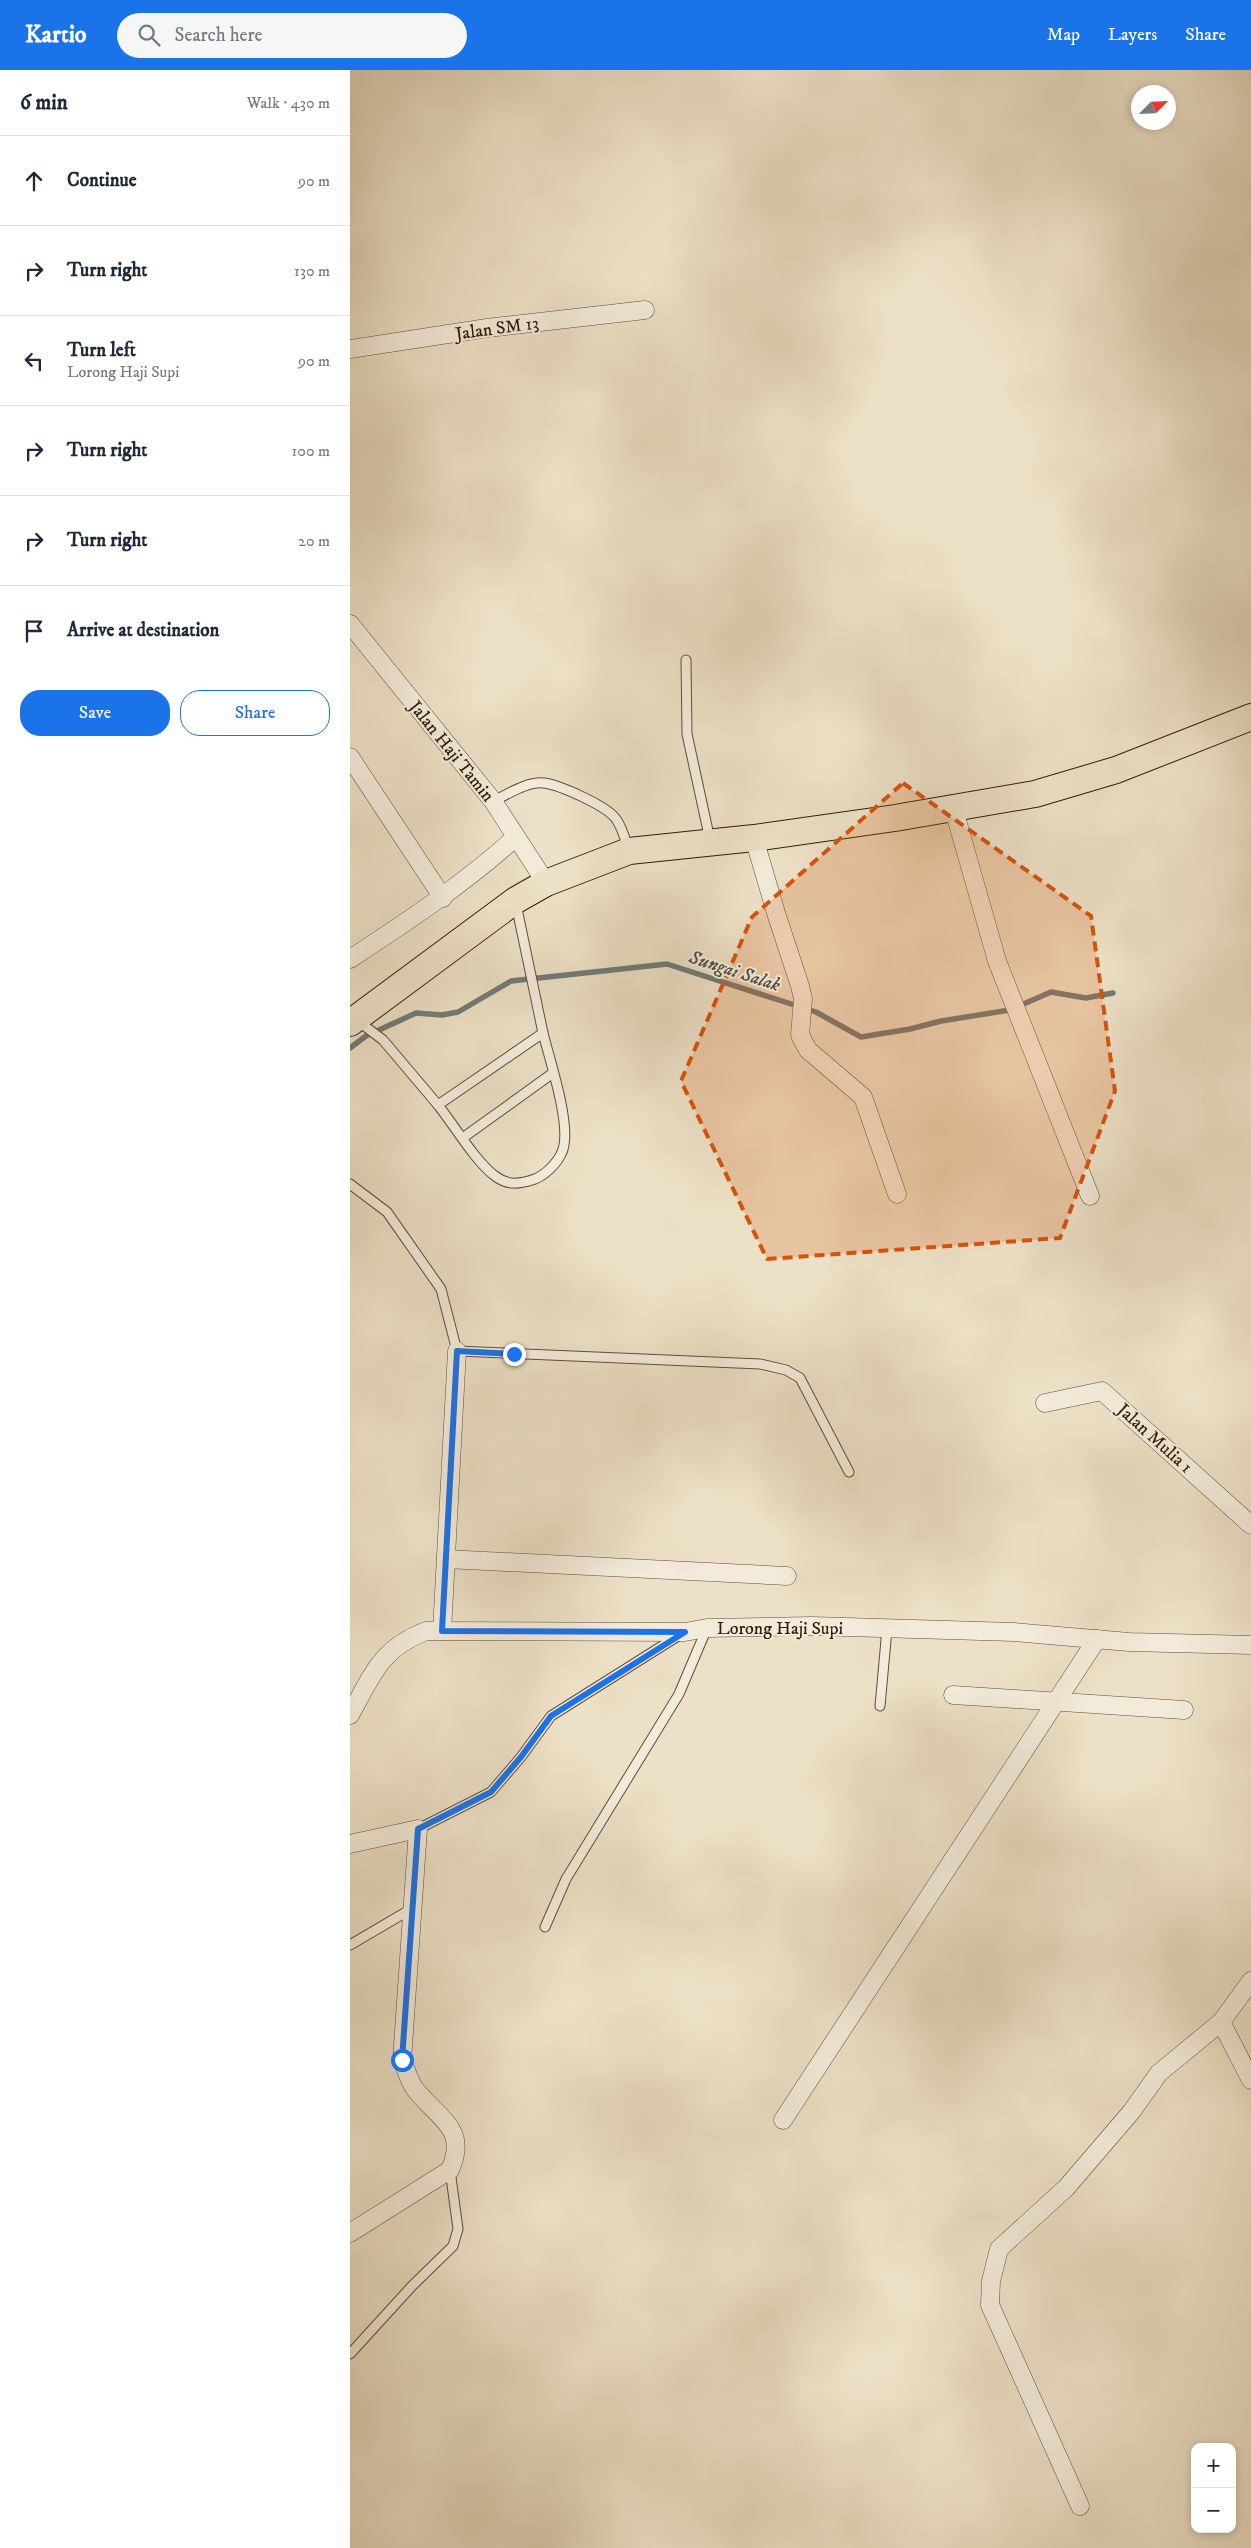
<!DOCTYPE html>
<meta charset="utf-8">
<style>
:root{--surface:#fff;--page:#f6f6f7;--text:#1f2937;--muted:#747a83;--line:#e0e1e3;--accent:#1a73e8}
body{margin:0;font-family:"IM FELL DW Pica",serif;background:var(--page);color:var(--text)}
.controls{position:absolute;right:15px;bottom:15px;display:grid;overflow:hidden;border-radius:10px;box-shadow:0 2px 8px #0003}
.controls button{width:45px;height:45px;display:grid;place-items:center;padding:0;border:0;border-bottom:1px solid var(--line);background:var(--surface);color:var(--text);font:25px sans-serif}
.compass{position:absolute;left:781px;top:15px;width:45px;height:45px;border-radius:50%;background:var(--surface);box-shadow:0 2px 8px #0003;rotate:66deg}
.stop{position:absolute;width:15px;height:15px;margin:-11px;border:4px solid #1a73e8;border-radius:50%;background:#fff}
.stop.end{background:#1a73e8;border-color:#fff;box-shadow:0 1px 5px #0008}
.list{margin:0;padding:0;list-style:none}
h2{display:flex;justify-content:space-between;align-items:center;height:65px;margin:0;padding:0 20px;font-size:21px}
h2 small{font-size:16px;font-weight:400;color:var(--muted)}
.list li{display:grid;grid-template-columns:32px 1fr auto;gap:15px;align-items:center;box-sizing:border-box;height:90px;padding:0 20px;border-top:1px solid var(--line)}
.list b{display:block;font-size:19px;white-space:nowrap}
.list p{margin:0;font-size:16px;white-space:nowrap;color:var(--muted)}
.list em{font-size:16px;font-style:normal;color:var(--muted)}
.actions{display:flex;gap:10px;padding:15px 20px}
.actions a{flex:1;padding:11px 0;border:1px solid var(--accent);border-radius:20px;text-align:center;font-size:18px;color:var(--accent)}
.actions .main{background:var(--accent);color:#fff}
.icon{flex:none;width:28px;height:28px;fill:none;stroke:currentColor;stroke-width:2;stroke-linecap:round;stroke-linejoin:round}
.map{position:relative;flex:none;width:901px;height:2478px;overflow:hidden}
header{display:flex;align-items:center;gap:30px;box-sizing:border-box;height:70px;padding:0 25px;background:var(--accent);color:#fff}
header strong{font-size:24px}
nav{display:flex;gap:28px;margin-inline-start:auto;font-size:18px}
.search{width:350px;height:45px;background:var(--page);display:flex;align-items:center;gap:12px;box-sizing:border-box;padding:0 18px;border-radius:28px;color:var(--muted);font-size:19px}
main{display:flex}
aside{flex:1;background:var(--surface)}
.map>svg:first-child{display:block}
</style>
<header>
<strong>Kartio</strong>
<div class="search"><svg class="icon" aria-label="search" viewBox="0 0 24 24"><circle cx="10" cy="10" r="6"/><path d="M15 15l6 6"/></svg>Search here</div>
<nav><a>Map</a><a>Layers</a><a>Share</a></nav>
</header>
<main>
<aside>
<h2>6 min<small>Walk · 430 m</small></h2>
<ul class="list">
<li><svg class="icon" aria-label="ahead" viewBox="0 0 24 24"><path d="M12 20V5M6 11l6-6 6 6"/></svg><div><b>Continue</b></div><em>90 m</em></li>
<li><svg class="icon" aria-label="right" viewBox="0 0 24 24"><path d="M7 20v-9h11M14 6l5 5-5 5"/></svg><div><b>Turn right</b></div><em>130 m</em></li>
<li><svg class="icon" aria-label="left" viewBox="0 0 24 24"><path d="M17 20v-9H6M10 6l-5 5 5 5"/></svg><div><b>Turn left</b><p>Lorong Haji Supi</p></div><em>90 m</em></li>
<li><svg class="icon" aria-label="right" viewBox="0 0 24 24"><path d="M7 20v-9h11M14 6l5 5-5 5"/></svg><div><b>Turn right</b></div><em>100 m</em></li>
<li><svg class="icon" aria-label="right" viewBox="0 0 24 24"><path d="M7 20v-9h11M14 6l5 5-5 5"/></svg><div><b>Turn right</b></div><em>20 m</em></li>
<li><svg class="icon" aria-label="arrive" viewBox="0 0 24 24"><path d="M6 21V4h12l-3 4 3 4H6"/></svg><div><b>Arrive at destination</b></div></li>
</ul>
<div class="actions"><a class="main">Save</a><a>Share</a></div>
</aside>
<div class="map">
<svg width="901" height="2478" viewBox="0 0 901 2478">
<rect width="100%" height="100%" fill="#ece0c6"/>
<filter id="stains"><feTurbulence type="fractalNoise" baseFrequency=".004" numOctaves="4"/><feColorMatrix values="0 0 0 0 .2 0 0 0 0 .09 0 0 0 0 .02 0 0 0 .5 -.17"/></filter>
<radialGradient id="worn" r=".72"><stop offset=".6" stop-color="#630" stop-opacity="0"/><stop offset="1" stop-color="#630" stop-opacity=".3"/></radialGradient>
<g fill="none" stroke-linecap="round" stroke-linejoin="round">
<polyline stroke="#717b76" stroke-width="5.5" points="0,978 16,966 66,943 92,945 108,942 161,911 317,894 466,942 511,967 560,959 591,951 660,940 701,922 736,928 763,923"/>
<defs>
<g id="service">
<polyline points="336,590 337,664 360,770"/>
<path d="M143,731C157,725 177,711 194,713C210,715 257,736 266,749C272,757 275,769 278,778"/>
<polyline points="8,951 33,970 88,1035 193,963 166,834"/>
<path d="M88,1035C104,1055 125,1091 145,1106C158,1116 170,1114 185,1109C197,1104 212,1089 214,1075C219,1048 200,991 193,963"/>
<polyline points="114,1067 203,1003"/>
<polyline points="0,1114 37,1142 91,1219 107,1281 410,1294 436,1300 450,1308 499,1402"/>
<polyline points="530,1636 537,1559"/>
<polyline points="68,1759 141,1722 171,1687 201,1646 328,1566"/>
<polyline points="195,1857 216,1809 329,1624 357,1558"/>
<polyline points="0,1875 63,1838"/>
<polyline points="0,2284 62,2216 103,2176 108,2159 100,2100"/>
</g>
<g id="minor">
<polyline points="0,279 137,258 295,240"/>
<polyline points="0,554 143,731 196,813"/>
<polyline points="0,687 93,828"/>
<polyline points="604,740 647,891 740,1126"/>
<polyline points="404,768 426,843 450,916 453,929 450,965 458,980 513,1027 547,1124"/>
<path d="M0,889C58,851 114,814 166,767"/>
<polyline points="695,1333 752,1321 901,1455"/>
<polyline points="96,1489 437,1506"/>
<polyline points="92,1561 107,1281"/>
<polyline points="603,1625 834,1640"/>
<path d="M0,1645C23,1604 30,1579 76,1561L335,1562L357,1558L463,1556L664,1562L779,1572L901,1575"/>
<path d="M0,1774L68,1759L52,1990C56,1999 59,2011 65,2019C87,2048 119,2058 100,2100L0,2163"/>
<polyline points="901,1911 871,1952 901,2010"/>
<polyline points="433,2050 747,1569"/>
<polyline points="730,2436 640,2235 641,2211 649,2179 716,2118 782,2041 809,2003 871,1952"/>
</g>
<polyline id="primary" points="0,953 166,830 196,813 279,781 404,768 545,748 685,724 766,700 901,647"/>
</defs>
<use href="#service" stroke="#5f4d38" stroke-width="11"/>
<use href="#minor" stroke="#5f4d38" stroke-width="19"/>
<use href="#primary" stroke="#301c08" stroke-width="28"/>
<use href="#service" stroke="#f3ebda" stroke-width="9"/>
<use href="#minor" stroke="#f3ebda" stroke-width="18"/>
<use href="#primary" stroke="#ece0c6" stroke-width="26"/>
</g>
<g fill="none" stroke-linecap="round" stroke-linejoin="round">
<polyline stroke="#1a73e8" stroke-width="6" points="52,1990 68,1759 141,1722 171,1687 201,1646 335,1562 92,1561 107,1281 164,1284"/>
</g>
<path fill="#d6530c" fill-opacity="0.2" stroke="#d6530c" stroke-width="4" stroke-dasharray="10 6" stroke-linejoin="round" d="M553,713L741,846L765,1021L710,1168L417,1189L331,1011L402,847Z"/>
<g text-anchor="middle" stroke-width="4" stroke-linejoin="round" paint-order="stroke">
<g font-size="18" fill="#301c08" stroke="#f3ebda">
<text transform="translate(147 258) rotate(-8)" y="6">Jalan SM 13</text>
<text transform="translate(102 681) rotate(51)" y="6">Jalan Haji Tamin</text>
<text transform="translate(805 1368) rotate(42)" y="6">Jalan Mulia 1</text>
<text x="430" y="1564">Lorong Haji Supi</text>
</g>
<g font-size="19" font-style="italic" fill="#514b3f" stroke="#f3ebda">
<text transform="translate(385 900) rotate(18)" y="7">Sungai Salak</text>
</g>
</g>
<rect width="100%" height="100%" filter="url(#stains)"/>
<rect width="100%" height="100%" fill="url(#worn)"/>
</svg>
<div class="controls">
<button>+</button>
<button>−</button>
</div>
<svg class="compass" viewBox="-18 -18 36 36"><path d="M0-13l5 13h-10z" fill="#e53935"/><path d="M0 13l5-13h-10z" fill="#747a83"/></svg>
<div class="stop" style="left:52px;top:1990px"></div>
<div class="stop end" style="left:164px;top:1284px"></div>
</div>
</main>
